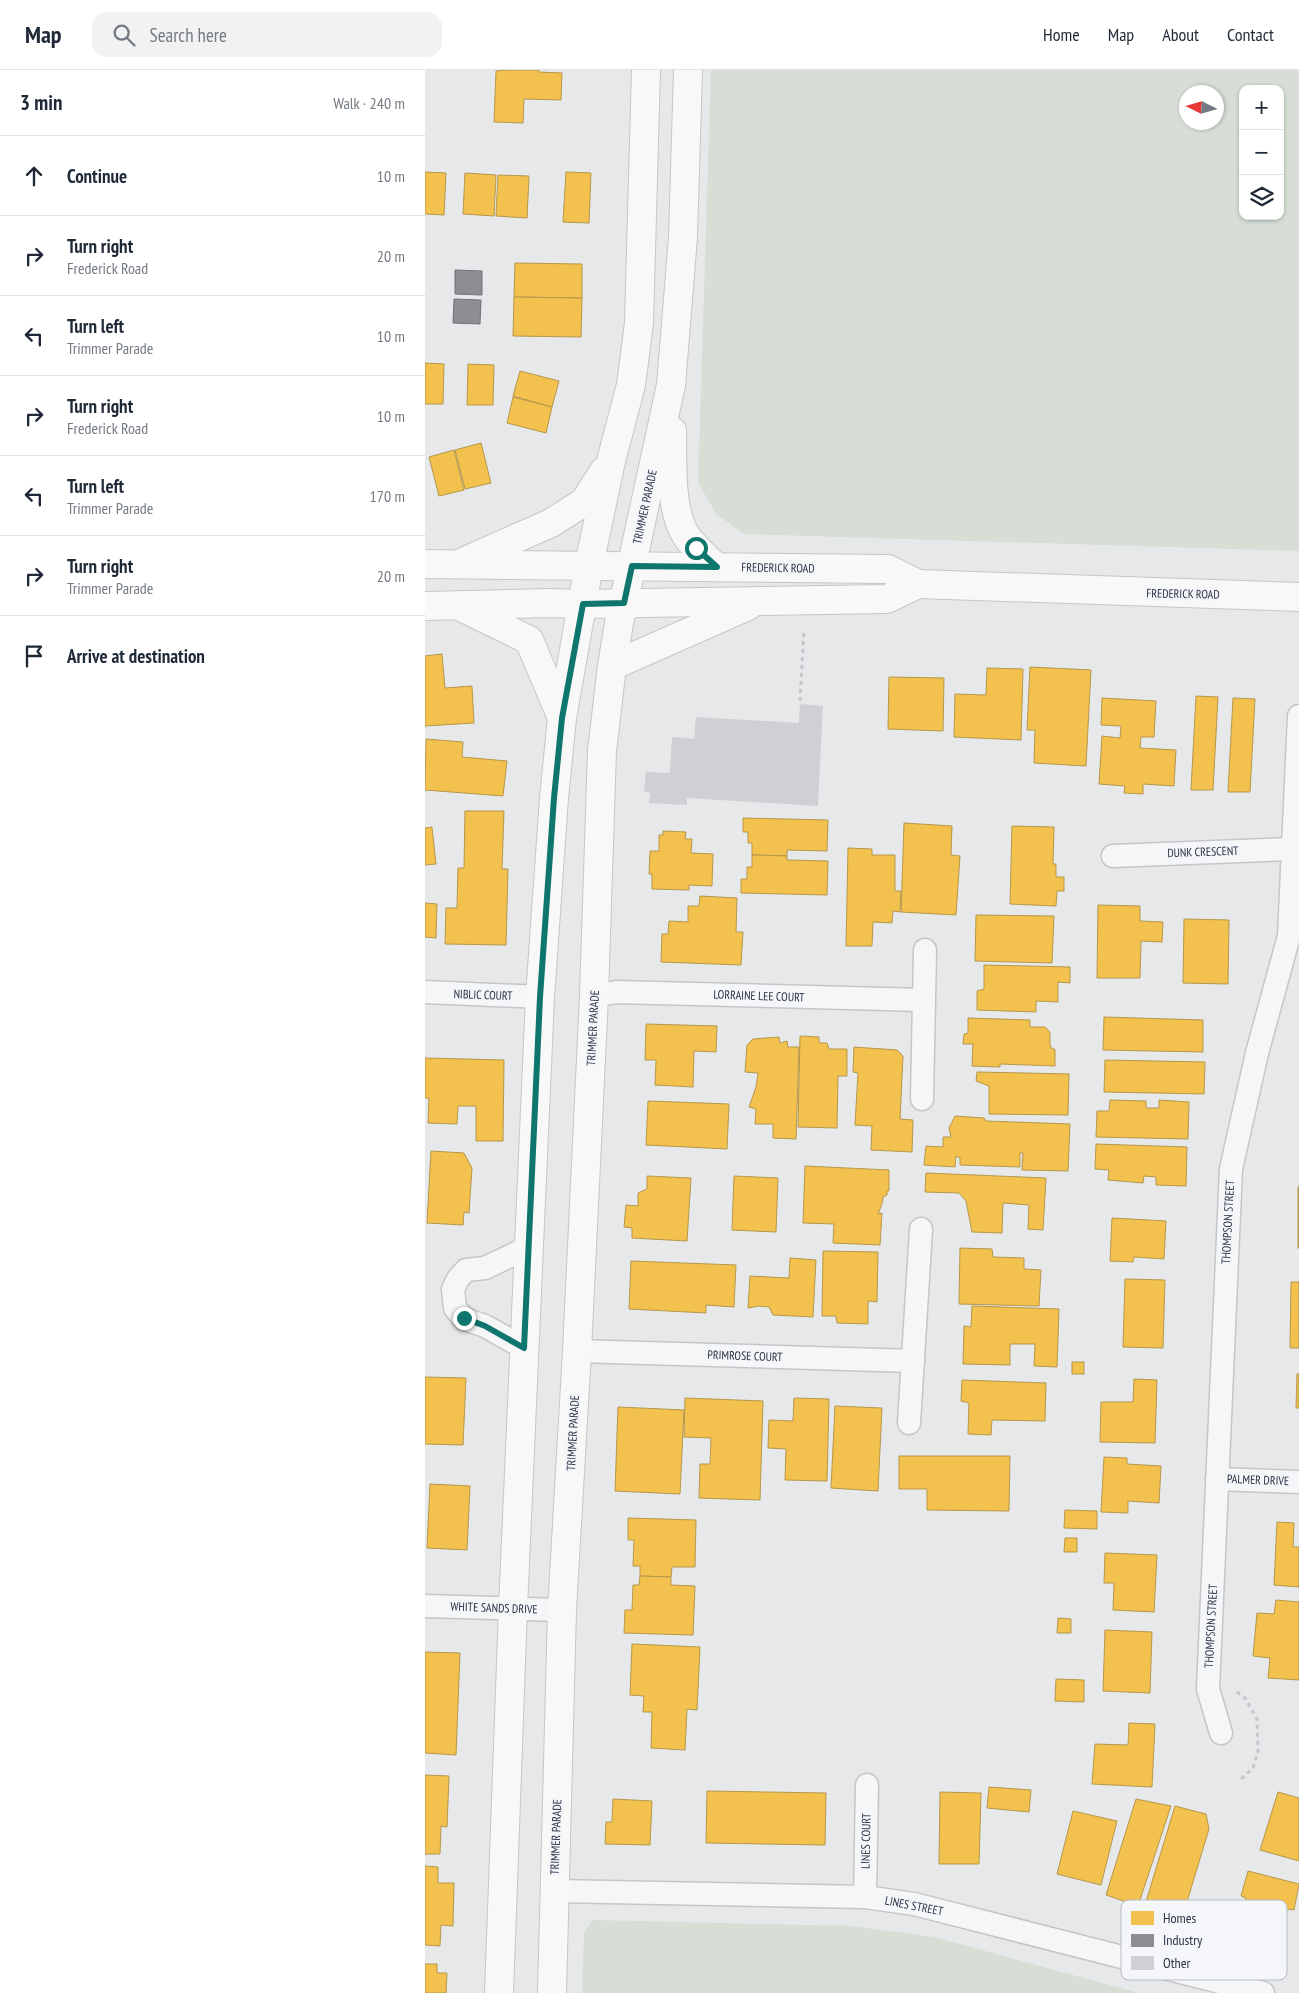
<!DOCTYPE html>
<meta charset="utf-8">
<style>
:root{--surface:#fff;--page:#f2f2f3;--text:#1f2937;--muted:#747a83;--line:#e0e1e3}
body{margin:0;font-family:"PT Sans Narrow",sans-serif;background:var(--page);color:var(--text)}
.controls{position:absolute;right:15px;top:15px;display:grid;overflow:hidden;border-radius:10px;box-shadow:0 1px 4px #0004}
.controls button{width:45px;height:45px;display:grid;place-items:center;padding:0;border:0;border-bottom:1px solid var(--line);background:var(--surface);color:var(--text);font:25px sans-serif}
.compass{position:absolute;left:754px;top:15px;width:45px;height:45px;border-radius:50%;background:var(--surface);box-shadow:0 1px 4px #0004;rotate:275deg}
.stop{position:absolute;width:15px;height:15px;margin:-11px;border:4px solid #0f766e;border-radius:50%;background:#fff}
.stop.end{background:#0f766e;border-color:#fff;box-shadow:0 1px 5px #0008}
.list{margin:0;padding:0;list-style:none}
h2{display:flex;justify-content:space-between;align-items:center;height:65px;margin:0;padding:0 20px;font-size:21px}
h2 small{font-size:16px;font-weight:400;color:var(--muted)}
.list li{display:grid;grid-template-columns:32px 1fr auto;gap:15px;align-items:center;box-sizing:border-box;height:80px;padding:0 20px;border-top:1px solid var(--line)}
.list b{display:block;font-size:19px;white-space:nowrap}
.list p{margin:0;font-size:16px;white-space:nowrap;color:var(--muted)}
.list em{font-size:16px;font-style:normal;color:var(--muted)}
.icon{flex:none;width:28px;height:28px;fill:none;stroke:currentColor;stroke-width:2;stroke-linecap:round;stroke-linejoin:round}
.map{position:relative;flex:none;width:874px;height:1923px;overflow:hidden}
header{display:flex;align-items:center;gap:30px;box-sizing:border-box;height:70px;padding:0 25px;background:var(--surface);border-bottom:1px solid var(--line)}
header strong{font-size:24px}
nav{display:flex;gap:28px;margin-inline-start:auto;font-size:18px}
.search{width:350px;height:45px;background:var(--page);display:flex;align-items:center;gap:12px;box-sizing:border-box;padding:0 18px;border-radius:15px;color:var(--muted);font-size:19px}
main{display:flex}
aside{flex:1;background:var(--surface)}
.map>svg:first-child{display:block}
</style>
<header>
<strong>Map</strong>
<div class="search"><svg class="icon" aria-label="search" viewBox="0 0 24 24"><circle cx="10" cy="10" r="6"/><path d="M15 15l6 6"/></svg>Search here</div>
<nav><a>Home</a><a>Map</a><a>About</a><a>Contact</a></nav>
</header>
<main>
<aside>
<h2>3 min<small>Walk · 240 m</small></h2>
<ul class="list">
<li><svg class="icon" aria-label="ahead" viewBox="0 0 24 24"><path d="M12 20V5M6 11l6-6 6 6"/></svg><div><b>Continue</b></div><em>10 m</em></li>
<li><svg class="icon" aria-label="right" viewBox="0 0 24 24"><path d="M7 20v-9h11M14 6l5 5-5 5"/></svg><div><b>Turn right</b><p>Frederick Road</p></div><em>20 m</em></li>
<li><svg class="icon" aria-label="left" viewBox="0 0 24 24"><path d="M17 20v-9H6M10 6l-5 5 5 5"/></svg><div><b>Turn left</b><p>Trimmer Parade</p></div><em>10 m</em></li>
<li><svg class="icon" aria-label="right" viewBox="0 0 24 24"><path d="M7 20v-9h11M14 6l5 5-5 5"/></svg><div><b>Turn right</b><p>Frederick Road</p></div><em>10 m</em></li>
<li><svg class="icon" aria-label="left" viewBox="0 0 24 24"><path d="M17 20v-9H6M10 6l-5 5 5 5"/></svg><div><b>Turn left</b><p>Trimmer Parade</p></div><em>170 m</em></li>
<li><svg class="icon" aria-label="right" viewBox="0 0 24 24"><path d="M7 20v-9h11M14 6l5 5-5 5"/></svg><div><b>Turn right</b><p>Trimmer Parade</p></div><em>20 m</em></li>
<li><svg class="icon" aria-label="arrive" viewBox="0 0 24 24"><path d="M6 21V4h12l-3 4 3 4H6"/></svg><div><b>Arrive at destination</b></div></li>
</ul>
</aside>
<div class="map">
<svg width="874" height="1923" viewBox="0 0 874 1923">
<rect width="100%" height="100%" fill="#e6e8ea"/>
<g fill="#d6ded6" fill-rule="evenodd">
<path d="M286,0H874V481L319,464L291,444L273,412ZM818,19H855V146H818ZM792,22V52H762V22Z"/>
<polygon points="168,1850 427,1856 509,1867 714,1923 157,1923 159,1862"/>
</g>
<g fill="#f2c14e" stroke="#b6974b">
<polygon points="80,0 114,0 114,2 137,3 136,30 99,29 98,53 69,52 71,1"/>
<polygon points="0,102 21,103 19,145 0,144"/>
<polygon points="141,102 166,103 164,153 138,152"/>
<polygon points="40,103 71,105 69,146 38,144"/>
<polygon points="73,105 104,106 102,148 71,146"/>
<polygon points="90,193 157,194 157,228 89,227"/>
<polygon points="89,227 157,228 156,267 88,266"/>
<polygon points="0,293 19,294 18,334 0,334"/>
<polygon points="43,294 69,295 68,335 42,335"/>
<polygon points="95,301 134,311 127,337 88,326"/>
<polygon points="88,327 127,337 121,363 82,353"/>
<polygon points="56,373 66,413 40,419 30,380"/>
<polygon points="29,380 39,420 14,426 4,387"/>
<polygon points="17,584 20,618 47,616 49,653 0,656 0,586"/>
<polygon points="605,597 666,600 661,696 609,693 610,660 602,660"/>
<polygon points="562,598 598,599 596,670 529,667 530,624 561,625"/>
<polygon points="464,607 519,608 518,661 463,659"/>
<polygon points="771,626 793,627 788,720 766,720"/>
<polygon points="677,628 731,631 729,667 716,667 715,678 751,680 749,716 718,714 718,724 699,723 700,716 674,714 677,666 695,668 696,656 676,655"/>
<polygon points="808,628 830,629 825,722 803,722"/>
<polygon points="1,669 38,672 37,687 82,691 78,726 0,720"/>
<polygon points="40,741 79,741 77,799 83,799 81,875 20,874 21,838 32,838 33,798 39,798"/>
<polygon points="318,748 403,750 402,781 362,780 362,786 327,785 327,773 323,773 323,762 318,762"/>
<polygon points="479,753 527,756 526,785 535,786 531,845 476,842"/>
<polygon points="587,756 629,757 628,794 631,794 631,807 639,807 639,821 632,821 631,836 585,834"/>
<polygon points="7,757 11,794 0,795 0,758"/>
<polygon points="238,761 261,762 260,769 267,769 266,783 288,784 287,816 264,815 264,820 227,819 227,804 224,804 225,781 234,781 234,765 238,765"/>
<polygon points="423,778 447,779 447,785 470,785 470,821 476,821 475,842 468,841 467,853 448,852 447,876 421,876"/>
<polygon points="327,785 362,786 362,790 403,791 402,825 316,823 316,809 322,809 322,797 327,797"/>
<polygon points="275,826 312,828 311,862 318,862 316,895 236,892 237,864 243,864 244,851 263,852 263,836 274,836"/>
<polygon points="0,833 12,834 11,868 0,867"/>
<polygon points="673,835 715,836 715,851 738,852 737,872 716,871 715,908 672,908"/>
<polygon points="551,845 629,846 627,893 550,891"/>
<polygon points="759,849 804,850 803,914 758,913"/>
<polygon points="559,895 645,897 645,913 633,912 633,932 611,931 611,942 552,940 552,921 559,919"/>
<polygon points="679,947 778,950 778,982 678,980"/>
<polygon points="543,948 605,950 605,957 620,957 625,962 625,975 627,979 630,979 630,996 575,994 575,997 547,996 548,974 538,974 539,964 543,963"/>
<polygon points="221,954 292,956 291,982 269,981 268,1017 230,1015 231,990 220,990"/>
<polygon points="375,966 394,967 394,973 402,973 404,979 422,979 422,1006 413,1006 412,1058 373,1057"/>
<polygon points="354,967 355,973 362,971 363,977 374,977 371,1069 348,1068 348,1054 330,1054 331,1039 324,1037 331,1017 333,1003 320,1002 322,975 328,969"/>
<polygon points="429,977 472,980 478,986 475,1049 488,1050 487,1082 446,1080 447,1056 430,1055 433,1003 428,1002"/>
<polygon points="0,988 79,990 78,1071 51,1071 51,1036 33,1036 32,1054 3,1053 4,1028 0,1028"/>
<polygon points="680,990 780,992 779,1024 679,1022"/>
<polygon points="552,1002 644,1004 643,1045 564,1044 564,1016 551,1011"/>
<polygon points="685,1030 721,1031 721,1038 734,1038 734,1030 764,1032 763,1069 671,1067 672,1041 684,1041"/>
<polygon points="223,1031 304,1034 302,1079 221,1075"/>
<polygon points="530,1046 559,1048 561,1051 645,1054 643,1101 597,1100 598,1083 595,1083 595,1097 535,1095 535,1088 531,1086 530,1097 499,1095 501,1076 518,1077 518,1067 526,1067 524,1058"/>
<polygon points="671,1074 762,1077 761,1116 731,1115 731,1107 719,1106 718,1113 683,1110 684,1100 670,1099"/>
<polygon points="6,1081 39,1083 47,1098 44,1143 39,1142 38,1155 2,1153"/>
<polygon points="380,1096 464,1100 464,1121 462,1121 462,1125 458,1127 457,1134 453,1144 457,1143 455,1175 408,1173 409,1154 378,1153"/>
<polygon points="501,1103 621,1108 618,1160 603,1159 604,1135 578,1133 577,1163 547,1162 541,1131 534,1123 500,1122"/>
<polygon points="222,1106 266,1108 262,1171 207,1168 207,1158 199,1157 201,1135 213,1136 213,1123 222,1119"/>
<polygon points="309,1106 353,1108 351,1162 307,1160"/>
<rect x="873" y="1117" width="1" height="61"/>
<polygon points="687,1148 741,1151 739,1189 709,1187 708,1192 685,1191"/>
<polygon points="535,1178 567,1179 568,1187 599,1188 599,1199 616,1200 614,1236 534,1234"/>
<polygon points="398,1181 453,1182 452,1232 443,1231 443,1254 412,1253 411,1246 397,1246"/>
<polygon points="365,1188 391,1190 388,1247 348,1245 344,1237 334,1236 323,1238 325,1206 364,1208"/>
<polygon points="206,1191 311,1195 309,1237 281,1235 281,1243 204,1239"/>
<polygon points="700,1209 740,1210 738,1278 698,1277"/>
<polygon points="866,1212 874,1212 874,1278 865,1278"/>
<polygon points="547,1236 634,1239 632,1297 609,1296 610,1274 585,1274 585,1295 538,1294 539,1256 546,1257"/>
<rect x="647" y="1292" width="12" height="12"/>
<polygon points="872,1304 874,1304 874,1338 871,1338"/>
<polygon points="0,1307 41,1308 38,1375 0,1374"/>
<polygon points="709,1309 732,1310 730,1373 675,1372 676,1332 708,1332"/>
<polygon points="537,1310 621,1313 620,1351 567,1350 566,1365 543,1364 544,1333 536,1331"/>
<polygon points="260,1328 338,1331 335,1430 274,1428 275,1394 285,1394 286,1368 259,1367"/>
<polygon points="369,1328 404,1329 402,1411 360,1410 361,1379 343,1378 344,1350 368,1351"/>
<polygon points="410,1336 457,1338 453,1421 406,1418"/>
<polygon points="193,1337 259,1340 255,1424 190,1421"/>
<polygon points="474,1386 585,1386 584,1441 502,1440 502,1419 474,1419"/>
<polygon points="679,1387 702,1388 702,1394 736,1396 734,1433 703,1431 703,1443 676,1442"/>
<polygon points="5,1414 45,1416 42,1480 2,1478"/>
<polygon points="640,1440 672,1441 672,1459 639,1458"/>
<polygon points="203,1448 271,1450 270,1497 247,1497 246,1507 215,1506 215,1496 208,1496 209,1470 203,1470"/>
<polygon points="852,1452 869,1453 868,1477 874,1477 874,1517 849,1515"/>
<polygon points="640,1468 652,1468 652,1482 639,1482"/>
<polygon points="680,1483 732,1485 729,1542 688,1540 689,1513 679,1513"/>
<polygon points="215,1506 246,1507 246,1515 270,1516 268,1565 199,1563 200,1540 207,1540 208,1515 214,1515"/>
<polygon points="851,1530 874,1532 874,1610 843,1608 845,1588 828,1586 832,1543 849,1544"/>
<polygon points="633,1548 646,1549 646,1563 632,1563"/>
<polygon points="680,1560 727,1562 725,1623 678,1621"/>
<polygon points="207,1574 275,1577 272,1640 262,1639 260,1680 226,1678 227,1642 218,1642 219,1626 205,1625"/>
<polygon points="0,1582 35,1583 31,1685 0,1683"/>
<polygon points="631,1609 659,1610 659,1632 630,1631"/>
<polygon points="704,1653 730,1654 727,1717 667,1714 670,1674 703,1675"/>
<polygon points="0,1705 24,1706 22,1757 16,1756 15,1784 0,1784"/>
<polygon points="564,1717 606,1720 604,1742 562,1738"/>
<polygon points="282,1721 401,1723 400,1775 281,1773"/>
<polygon points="515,1722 556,1723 554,1794 514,1794"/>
<polygon points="853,1722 874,1728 874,1791 835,1780"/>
<polygon points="188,1729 227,1731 225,1775 180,1774 181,1752 187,1752"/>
<polygon points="711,1729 746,1736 713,1836 681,1825"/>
<polygon points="750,1736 781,1744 784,1759 758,1845 720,1835"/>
<polygon points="648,1741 692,1751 676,1815 632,1804"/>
<polygon points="0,1796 13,1797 13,1813 29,1813 28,1856 16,1855 15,1876 0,1875"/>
<polygon points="823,1801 874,1814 869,1840 861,1839 853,1869 813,1859 821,1828 816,1826"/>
<polygon points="0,1894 12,1894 12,1903 22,1903 21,1923 0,1923"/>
</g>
<g fill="#8d8d92" stroke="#70727b">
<polygon points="30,200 57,201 57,225 30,224"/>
<polygon points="29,229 56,230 55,254 28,253"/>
</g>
<polygon fill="#ced0d3" points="375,634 398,636 393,736 262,728 262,735 224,733 225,723 219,722 221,702 245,703 247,667 269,669 271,647 374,653"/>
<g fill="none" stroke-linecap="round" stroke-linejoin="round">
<defs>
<g id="minor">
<polyline points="688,786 867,779"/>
<polyline points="0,922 115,927"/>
<polyline points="169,926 191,922 498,930"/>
<polyline points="497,1029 500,880"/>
<polyline points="99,1278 60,1256 39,1249 30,1238 28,1219 33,1209 41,1200 60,1198 104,1177"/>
<polyline points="152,1281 488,1291"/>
<polyline points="484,1353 496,1159"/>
<polyline points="792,1409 874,1412"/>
<polyline points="0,1536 137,1540"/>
<polyline points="796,1663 783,1619 806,1099 832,983 864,866 874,646"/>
<polyline points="130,1821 440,1827 489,1834 838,1923"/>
<polyline points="440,1827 442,1715"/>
</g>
<g id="secondary">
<path d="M247,361C248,391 244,441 262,467C270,478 281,487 291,497"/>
<polyline points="40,491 126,453 159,432 179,401"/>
<polyline points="0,494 463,499 493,514 874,527"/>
<polyline points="0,536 123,533 158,534 462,529 493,514"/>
<polyline points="38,538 104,570 137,648"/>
<polyline points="187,596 323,536"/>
<polyline points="74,1923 88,1538 115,927 129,728 137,648 164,495 186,391 206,315 214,253 221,0"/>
<polyline points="127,1923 137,1540 152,1281 169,926 177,681 187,596 194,553 246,315 258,167 263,0"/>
</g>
</defs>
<use href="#minor" stroke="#c4c6c8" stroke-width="25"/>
<use href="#secondary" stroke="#c4c6c8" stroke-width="30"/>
<g stroke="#c5c6ca" stroke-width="3" stroke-dasharray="4 4" stroke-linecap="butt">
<polyline points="375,631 379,559"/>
<polyline points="812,1622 820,1628 832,1649 833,1681 828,1698 815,1710"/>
</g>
<use href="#minor" stroke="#f5f6f7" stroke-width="22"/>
<use href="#secondary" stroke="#f8f8f8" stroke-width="28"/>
</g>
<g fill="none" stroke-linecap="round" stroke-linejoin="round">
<polyline stroke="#0f766e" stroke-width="6" points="39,1248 60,1256 99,1278 115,927 129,728 137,648 158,534 199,533 207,496 292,497 271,478"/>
</g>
<g text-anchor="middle" stroke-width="5" stroke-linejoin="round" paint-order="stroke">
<g font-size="12" fill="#2b3445" stroke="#f4f6f9">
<text transform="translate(220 437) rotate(-78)" y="4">TRIMMER PARADE</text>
<text transform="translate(353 498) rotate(1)" y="4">FREDERICK ROAD</text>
<text transform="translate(758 524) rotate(1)" y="4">FREDERICK ROAD</text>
<text transform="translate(778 782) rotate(-2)" y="4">DUNK CRESCENT</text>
<text transform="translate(58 925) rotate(2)" y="4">NIBLIC COURT</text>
<text transform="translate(334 926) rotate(2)" y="4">LORRAINE LEE COURT</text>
<text transform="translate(168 958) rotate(-87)" y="4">TRIMMER PARADE</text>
<text transform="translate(803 1152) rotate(-87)" y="4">THOMPSON STREET</text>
<text transform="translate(320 1286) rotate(2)" y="4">PRIMROSE COURT</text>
<text transform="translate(148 1363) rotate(-87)" y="4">TRIMMER PARADE</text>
<text transform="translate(833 1410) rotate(2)" y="4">PALMER DRIVE</text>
<text transform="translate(69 1538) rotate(2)" y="4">WHITE SANDS DRIVE</text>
<text transform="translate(786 1556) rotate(-87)" y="4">THOMPSON STREET</text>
<text transform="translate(131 1767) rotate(-88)" y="4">TRIMMER PARADE</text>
<text transform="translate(441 1771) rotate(-89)" y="4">LINES COURT</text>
<text transform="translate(489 1836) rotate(11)" y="4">LINES STREET</text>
</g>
</g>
<rect x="696" y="1830" width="166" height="80" rx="8" fill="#f4f6f9" stroke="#b8bcc3" stroke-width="1"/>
<rect x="706" y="1841" width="23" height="14" fill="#f2c14e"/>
<rect x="706" y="1864" width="23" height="13" fill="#8d8d92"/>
<rect x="706" y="1886" width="23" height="14" fill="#ced0d3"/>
<g font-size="14" fill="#2b3445">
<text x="738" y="1853">Homes</text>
<text x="738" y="1875">Industry</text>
<text x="738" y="1898">Other</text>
</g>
</svg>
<div class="controls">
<button>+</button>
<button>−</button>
<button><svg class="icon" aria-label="layers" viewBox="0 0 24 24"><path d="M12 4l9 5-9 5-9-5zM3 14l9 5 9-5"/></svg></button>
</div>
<svg class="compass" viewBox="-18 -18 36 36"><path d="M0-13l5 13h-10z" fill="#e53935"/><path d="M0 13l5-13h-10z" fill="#747a83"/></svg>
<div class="stop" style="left:271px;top:478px"></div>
<div class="stop end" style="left:39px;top:1248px"></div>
</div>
</main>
